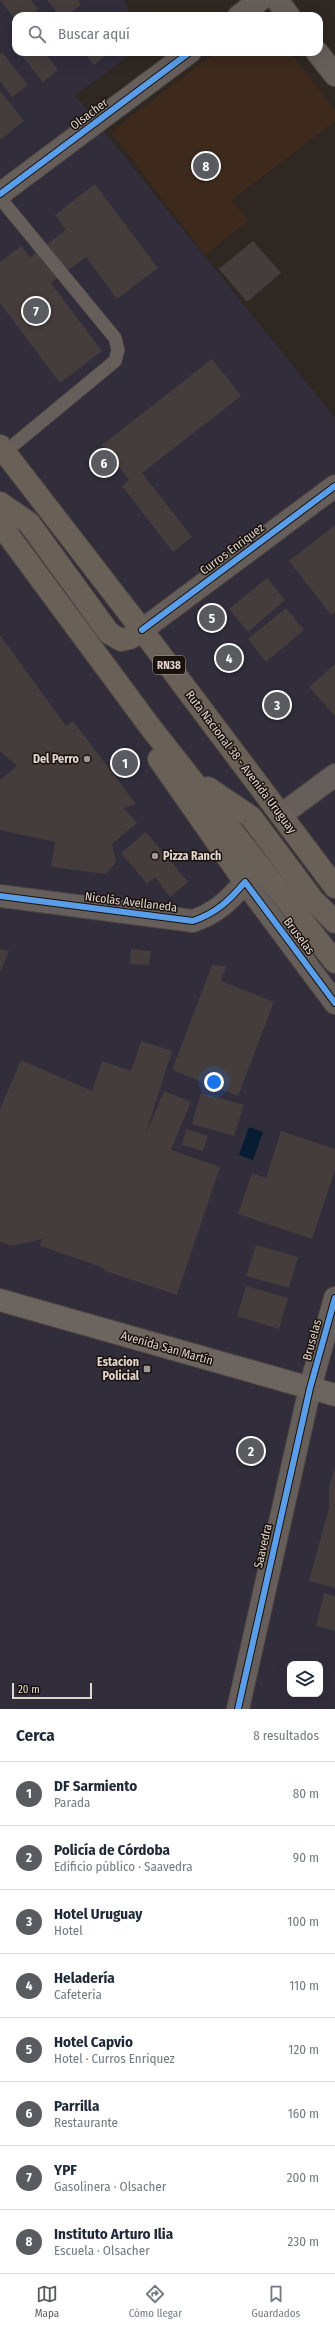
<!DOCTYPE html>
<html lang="es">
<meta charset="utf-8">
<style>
:root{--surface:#fff;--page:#f6f6f7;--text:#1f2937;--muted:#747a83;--line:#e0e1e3;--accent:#5a5b60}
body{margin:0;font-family:"Fira Sans Condensed",sans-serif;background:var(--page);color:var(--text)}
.controls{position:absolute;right:12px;bottom:12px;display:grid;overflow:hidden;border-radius:8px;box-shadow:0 4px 16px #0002}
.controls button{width:36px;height:36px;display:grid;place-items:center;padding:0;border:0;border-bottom:1px solid var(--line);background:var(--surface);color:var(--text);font:20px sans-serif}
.scale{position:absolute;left:12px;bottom:10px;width:80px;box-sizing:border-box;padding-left:4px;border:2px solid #e0d5cf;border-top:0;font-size:11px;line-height:14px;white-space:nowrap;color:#e0d5cf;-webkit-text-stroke:3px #18110c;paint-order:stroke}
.you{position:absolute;left:214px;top:1082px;width:14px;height:14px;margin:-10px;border:3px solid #fff;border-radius:50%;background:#1a73e8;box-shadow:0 0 0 6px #1a73e833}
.badge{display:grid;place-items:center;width:26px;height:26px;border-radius:50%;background:var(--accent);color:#fff;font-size:13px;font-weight:700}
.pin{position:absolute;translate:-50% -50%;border:2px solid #fff;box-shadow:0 1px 4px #0006}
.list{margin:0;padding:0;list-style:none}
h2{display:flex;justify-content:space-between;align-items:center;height:52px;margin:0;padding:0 16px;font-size:17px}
h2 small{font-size:13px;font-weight:400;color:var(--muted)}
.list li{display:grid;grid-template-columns:26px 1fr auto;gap:12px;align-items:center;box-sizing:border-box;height:64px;padding:0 16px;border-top:1px solid var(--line)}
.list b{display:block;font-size:15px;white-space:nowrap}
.list p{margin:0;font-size:13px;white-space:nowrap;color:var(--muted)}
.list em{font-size:13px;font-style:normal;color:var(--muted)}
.icon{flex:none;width:22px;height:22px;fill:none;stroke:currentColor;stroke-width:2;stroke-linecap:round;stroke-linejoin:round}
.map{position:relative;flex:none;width:335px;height:1709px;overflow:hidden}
.search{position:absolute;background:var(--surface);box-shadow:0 4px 16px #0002;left:12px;right:12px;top:12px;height:44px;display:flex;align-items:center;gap:10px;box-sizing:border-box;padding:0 14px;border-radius:12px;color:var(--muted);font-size:15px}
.sheet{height:564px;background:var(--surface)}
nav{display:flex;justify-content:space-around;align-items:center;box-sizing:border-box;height:56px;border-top:1px solid var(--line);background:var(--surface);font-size:11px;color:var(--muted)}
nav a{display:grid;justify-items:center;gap:2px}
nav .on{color:var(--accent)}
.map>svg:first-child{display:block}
</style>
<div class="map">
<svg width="335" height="1709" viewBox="0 0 335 1709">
<rect width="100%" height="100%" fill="#2f2722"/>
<path fill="#312d3b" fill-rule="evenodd" d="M0,0H124L131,16H16V52H134L75,95L335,418V1709H0ZM290,1664H320V1694H290Z"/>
<polygon fill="#3d2a1d" points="216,52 290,52 335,110 335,121 232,200 248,221 205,255 111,132"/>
<polygon fill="#061c33" points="249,1127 263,1132 253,1160 239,1155"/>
<g fill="#443d3c">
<polygon points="0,0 31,0 38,9 30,16 16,16 16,21"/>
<polygon points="47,0 78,0 81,5 66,16 60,16"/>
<polygon points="2,52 28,85 12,97 0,81 0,54"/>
<polygon points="19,52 44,52 58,70 43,82"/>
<polygon points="84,52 110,52 94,65"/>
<polygon points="1,92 24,121 0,140 0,93"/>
<polygon points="95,184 158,268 117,299 86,257 51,283 102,351 60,383 0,303 0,262 21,246 30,257 66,230 55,215"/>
<polygon points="253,241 281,273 247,302 219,269"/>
<polygon points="212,359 241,396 142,473 192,537 173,552 122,486 129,480 102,445"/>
<polygon points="335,525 335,612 331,615 289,561"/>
<polygon points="267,578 285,600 248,632 229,609"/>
<polygon points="286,608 304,630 266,662 248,639"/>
<polygon points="0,635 66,726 73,721 136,804 124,808 137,823 112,844 116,862 106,874 51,867 55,842 0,830 0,780 17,766 0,751"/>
<polygon points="335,664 335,716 309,687"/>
<polygon points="146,832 188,882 170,897 155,877 147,884 121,853"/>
<polygon points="0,949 9,951 0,973"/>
<polygon points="131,949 151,951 149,965 130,964"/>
<polygon points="212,965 226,966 221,981 274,1002 238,1096 172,1070"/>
<polygon points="141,1041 172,1051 145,1136 164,1091 191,1102 171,1150 220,1167 177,1295 105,1271 99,1266 40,1246 42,1239 12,1246 0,1242 0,1109 21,1060 92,1091 102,1061 131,1071"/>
<polygon points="201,1093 244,1105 234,1136 192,1124"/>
<polygon points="186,1129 208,1136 203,1151 182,1145"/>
<polygon points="281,1131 335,1149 335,1170 312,1239 238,1214 252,1173 266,1178"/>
<polygon points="256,1245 298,1257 289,1288 246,1276"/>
<polygon points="246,1286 288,1298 279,1329 237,1316"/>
<polygon points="335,1468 335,1588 309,1581 329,1508 329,1486"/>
<polygon points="324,1593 335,1596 335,1631 316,1626"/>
</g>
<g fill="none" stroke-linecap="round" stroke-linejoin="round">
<defs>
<polyline id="service" points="0,198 115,338 118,350 115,361 5,452"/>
<g id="minor">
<polyline points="277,0 289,16"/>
<polyline points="239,16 260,0"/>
<polyline points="317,52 335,75"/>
<polyline points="0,194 190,52"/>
<polyline points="142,630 335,486"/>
<polyline points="281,815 335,775"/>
<path d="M0,896L193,921C216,913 229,901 245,882L335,1003"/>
<polyline points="238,1709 310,1388 335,1298"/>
</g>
<polyline id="secondary" points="0,1300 335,1395"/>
<g id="primary">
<polyline points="0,446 142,630 335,887"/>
<polyline points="0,503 29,523 109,633 121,640 130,638 142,630"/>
<polyline points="0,524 151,728 335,962"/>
<polyline points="159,759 245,882"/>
<polyline points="208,788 251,817 313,900 335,922"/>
</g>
</defs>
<use href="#service" stroke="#4b433f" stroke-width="14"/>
<use href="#minor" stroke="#4b433f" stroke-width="24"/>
<use href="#secondary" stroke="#4b433f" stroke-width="24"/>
<use href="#primary" stroke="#4b433f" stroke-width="24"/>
<use href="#service" stroke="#655e5a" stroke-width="13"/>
<use href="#minor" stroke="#655e5a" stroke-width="22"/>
<use href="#secondary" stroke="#6c645e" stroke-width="22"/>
<use href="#primary" stroke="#696058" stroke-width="22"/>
<defs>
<g id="cycleway">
<polyline points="0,194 190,52"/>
<polyline points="142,630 335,486"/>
<path d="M0,896L193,921C216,913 229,901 245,882L335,1003"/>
<polyline points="238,1709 310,1388 335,1298"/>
</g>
</defs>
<use href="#cycleway" stroke="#18110c" stroke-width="8"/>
<use href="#cycleway" stroke="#5a9eea" stroke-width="6"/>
</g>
<g fill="#a29892" stroke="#18110c" stroke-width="1.5">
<circle cx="87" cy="759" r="4"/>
<circle cx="155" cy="856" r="4"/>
<rect x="143" y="1365" width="8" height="8" rx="2"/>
</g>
<g text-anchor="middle" stroke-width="3" stroke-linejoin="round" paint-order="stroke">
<rect fill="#18110c" stroke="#a49a94" stroke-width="1" x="153" y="656" width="32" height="18" rx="3"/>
<g font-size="11" font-weight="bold" fill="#e0d5cf">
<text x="169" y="669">RN38</text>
</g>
<g font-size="12" fill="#e0d5cf" stroke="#18110c">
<text transform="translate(89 114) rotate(-37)" y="4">Olsacher</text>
<text transform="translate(232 549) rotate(-37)" y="4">Curros Enriquez</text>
<text transform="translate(241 762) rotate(53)" y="4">Ruta Nacional 38 - Avenida Uruguay</text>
<text transform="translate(131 902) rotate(7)" y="4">Nicolás Avellaneda</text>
<text transform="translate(299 936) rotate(53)" y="4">Bruselas</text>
<text transform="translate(312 1340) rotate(-75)" y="4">Bruselas</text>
<text transform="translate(167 1348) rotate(16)" y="4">Avenida San Martín</text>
<text transform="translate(263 1546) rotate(-77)" y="4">Saavedra</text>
</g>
<g font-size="12" font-weight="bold" fill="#e0d5cf" stroke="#18110c" text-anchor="end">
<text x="79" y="763">Del Perro</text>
<text x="163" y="860" text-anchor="start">Pizza Ranch</text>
<text x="139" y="1366">Estacion<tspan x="139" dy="14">Policial</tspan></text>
</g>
</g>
</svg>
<div class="controls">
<button><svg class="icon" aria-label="layers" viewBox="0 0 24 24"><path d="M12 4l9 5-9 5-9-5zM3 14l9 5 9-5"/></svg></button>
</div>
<div class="scale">20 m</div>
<div class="you"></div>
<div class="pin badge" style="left:125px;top:763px">1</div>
<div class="pin badge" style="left:251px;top:1451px">2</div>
<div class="pin badge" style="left:277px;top:705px">3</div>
<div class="pin badge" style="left:229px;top:658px">4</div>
<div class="pin badge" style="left:212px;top:618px">5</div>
<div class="pin badge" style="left:104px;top:463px">6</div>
<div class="pin badge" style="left:36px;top:311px">7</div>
<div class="pin badge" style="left:206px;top:166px">8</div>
<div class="search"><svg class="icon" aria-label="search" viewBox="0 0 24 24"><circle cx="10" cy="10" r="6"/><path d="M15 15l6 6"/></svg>Buscar aquí</div>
</div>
<section class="sheet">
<h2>Cerca<small>8 resultados</small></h2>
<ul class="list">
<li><span class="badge">1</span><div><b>DF Sarmiento</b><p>Parada</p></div><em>80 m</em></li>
<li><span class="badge">2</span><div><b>Policía de Córdoba</b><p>Edificio público · Saavedra</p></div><em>90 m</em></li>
<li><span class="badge">3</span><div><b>Hotel Uruguay</b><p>Hotel</p></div><em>100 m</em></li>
<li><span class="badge">4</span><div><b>Heladería</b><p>Cafetería</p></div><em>110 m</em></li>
<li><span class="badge">5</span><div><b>Hotel Capvio</b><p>Hotel · Curros Enriquez</p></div><em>120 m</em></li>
<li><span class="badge">6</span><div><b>Parrilla</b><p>Restaurante</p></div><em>160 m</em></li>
<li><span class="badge">7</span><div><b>YPF</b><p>Gasolinera · Olsacher</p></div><em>200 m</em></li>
<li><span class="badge">8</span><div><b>Instituto Arturo Ilia</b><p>Escuela · Olsacher</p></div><em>230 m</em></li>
</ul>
</section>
<nav>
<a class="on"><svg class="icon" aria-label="map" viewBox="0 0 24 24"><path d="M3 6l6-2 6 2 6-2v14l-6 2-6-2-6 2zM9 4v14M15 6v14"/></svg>Mapa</a>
<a><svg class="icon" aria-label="directions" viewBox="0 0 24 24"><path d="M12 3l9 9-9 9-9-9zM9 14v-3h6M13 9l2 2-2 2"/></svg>Cómo llegar</a>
<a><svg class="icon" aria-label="saved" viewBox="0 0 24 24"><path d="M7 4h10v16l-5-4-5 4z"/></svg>Guardados</a>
</nav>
